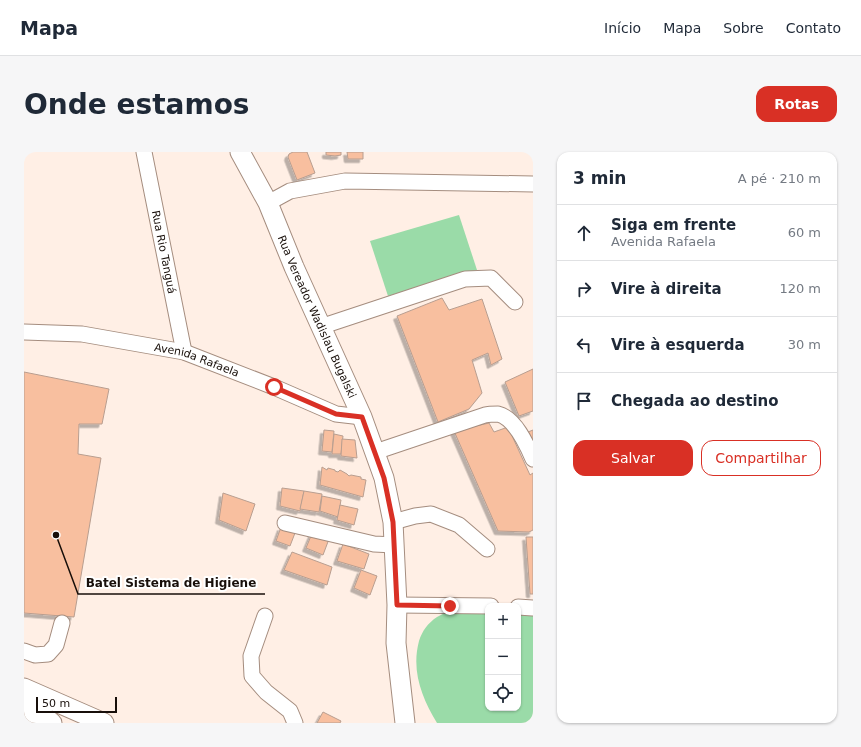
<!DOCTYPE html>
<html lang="pt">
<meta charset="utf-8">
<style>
:root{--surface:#fff;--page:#f6f6f7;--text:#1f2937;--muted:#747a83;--line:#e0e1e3;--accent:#d93025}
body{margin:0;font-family:"DejaVu Sans",sans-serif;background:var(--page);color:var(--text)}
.controls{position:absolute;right:12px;bottom:12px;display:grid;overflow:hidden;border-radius:8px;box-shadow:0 1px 3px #0004}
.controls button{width:36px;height:36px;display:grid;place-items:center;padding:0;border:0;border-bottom:1px solid var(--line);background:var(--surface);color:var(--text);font:20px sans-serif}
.scale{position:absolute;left:12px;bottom:10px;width:81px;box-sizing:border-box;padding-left:4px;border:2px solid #180f0a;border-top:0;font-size:11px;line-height:14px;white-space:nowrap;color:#180f0a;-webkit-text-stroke:3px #fff;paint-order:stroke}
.stop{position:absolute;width:12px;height:12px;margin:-9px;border:3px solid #d93025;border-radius:50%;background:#fff}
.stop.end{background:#d93025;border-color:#fff;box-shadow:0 1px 4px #0008}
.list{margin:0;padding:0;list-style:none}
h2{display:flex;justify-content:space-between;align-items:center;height:52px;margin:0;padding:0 16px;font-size:17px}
h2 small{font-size:13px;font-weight:400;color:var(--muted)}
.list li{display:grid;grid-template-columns:26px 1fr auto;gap:12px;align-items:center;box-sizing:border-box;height:56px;padding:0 16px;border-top:1px solid var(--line)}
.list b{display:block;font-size:15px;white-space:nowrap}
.list p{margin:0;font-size:13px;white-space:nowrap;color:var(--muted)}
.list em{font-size:13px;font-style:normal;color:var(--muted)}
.actions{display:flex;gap:8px;padding:12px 16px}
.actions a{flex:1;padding:9px 0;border:1px solid var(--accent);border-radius:12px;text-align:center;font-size:14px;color:var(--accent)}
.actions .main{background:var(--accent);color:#fff}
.icon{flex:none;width:22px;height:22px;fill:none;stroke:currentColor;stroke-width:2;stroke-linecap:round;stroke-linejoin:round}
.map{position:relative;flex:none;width:509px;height:571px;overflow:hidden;border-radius:12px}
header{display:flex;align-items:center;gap:24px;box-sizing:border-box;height:56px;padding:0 20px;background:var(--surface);border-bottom:1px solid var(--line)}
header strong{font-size:19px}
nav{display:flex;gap:22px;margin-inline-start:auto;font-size:14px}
.intro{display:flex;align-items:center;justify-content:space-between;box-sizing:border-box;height:96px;padding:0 24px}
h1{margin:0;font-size:28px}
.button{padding:10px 18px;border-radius:12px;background:var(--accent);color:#fff;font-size:14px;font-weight:700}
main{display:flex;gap:24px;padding:0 24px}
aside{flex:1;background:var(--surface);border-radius:12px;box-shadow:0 1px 3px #0004}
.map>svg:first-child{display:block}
</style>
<header>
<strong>Mapa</strong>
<nav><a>Início</a><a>Mapa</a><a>Sobre</a><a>Contato</a></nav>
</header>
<div class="intro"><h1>Onde estamos</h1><a class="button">Rotas</a></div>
<main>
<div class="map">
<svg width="509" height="571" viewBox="0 0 509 571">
<defs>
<filter id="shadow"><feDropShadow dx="-3.5" dy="3.5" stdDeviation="0" flood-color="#0004"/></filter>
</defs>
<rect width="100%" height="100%" fill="#ffefe5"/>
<g fill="#9adba8">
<polygon points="435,63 453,118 364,144 346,89"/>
<path d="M464,456V556H494V457L509,458V571H413C398,546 387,519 395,489C398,479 404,471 413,465C428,456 447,456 464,456Z"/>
</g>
<g fill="#f8bf9f" stroke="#b89e90" filter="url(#shadow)">
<polygon points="269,0 283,0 291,21 273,28 264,5 265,2"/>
<polygon points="302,0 317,0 317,3 311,4 302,3"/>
<polygon points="323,0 339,0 339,7 324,7"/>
<polygon points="418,146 425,158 458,147 478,207 467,213 464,201 448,208 458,241 445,257 414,270 373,164"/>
<polygon points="509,217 509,259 495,264 481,230"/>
<polygon points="0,220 85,237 78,272 55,272 54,302 77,306 50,465 0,461"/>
<polygon points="465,271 470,280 484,275 506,323 509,321 509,378 505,380 474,379 430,279"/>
<polygon points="300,278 310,279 308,300 298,299"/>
<polygon points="509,278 509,291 504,280"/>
<polygon points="310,282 319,284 317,302 308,302"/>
<polygon points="318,287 331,288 333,306 317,304"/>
<polygon points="298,315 303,318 304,316 311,318 311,319 314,320 316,318 323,322 325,324 327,323 337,325 337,327 342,328 339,345 296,333"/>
<polygon points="258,336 280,339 276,359 256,354"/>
<polygon points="280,339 298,342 295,360 276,357"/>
<polygon points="199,341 231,352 222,379 195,368"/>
<polygon points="298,344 317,348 314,365 296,359"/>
<polygon points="316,353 334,357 330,373 313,368"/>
<polygon points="257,375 271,381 266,394 252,389"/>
<polygon points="289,379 305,387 299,403 282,396"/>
<polygon points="502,385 509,385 509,442 506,442"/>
<polygon points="319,392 345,402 340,417 313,409"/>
<polygon points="268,400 308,415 303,433 260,418"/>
<polygon points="337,418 353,424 346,443 330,436"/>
<polygon points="299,560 317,569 316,571 293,571"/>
</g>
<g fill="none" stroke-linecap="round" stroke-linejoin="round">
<defs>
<g id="minor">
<path id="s1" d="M120,0L160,200"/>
<polyline points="244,51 266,39 321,29 509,32"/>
<polyline points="296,175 441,127 467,126 491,150"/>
<path id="s2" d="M0,180L58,182L160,200L250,235L312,262L338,265"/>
<path d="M351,300L461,263C465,262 470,262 474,262C491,266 503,293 509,307"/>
<polyline points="369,370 391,364 407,362 435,373 463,397"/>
<polyline points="261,371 350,392 370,393"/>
<polyline points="373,453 467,454"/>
<polyline points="494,455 509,456"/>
<polyline points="241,464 227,504 228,524 242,540 266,559 271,571"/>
<polyline points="0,499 11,503 24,502 32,493 38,471"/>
</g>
<g id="major">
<path id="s3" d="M216,0L244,51L270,115L338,265L360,326L369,370L373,453L372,491L381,571"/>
<polyline points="0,536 80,571"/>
<polyline points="0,546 28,571"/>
<polyline points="0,565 12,571"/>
</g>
</defs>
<use href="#minor" stroke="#a58d7f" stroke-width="17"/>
<use href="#major" stroke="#a58d7f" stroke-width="21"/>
<use href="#minor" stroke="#fff" stroke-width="15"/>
<use href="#major" stroke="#fff" stroke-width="19"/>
</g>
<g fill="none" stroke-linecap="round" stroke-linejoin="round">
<polyline stroke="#d93025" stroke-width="5" points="250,235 312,262 338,265 360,326 369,370 373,453 426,454"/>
</g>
<g text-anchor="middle" stroke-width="4" stroke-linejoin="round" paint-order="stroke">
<g font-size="11" fill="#180f0a" stroke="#fff">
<text dy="4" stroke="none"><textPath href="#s1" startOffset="102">Rua Rio Tanguá</textPath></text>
<text dy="4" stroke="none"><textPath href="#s3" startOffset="182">Rua Vereador Wadislau Bugalski</textPath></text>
<text dy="4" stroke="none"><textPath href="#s2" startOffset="176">Avenida Rafaela</textPath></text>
</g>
</g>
<path fill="none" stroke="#180f0a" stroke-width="1.5" d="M32 383L54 442H241"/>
<circle fill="#180f0a" stroke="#fff" stroke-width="1.5" cx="32" cy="383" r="4"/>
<g font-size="12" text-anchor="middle" font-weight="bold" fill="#180f0a" stroke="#fff" stroke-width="4" stroke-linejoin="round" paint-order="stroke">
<text x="147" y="435">Batel Sistema de Higiene</text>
</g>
</svg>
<div class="controls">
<button>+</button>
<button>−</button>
<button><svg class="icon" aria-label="locate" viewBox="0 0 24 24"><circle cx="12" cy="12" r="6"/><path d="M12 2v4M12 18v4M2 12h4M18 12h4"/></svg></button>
</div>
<div class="scale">50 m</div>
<div class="stop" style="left:250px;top:235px"></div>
<div class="stop end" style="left:426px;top:454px"></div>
</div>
<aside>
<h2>3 min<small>A pé · 210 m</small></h2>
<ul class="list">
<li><svg class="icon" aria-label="ahead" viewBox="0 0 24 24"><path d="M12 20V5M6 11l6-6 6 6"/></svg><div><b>Siga em frente</b><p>Avenida Rafaela</p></div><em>60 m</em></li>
<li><svg class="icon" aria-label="right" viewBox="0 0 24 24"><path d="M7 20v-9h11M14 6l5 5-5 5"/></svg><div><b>Vire à direita</b></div><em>120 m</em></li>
<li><svg class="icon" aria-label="left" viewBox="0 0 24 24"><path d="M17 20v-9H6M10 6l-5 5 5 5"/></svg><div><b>Vire à esquerda</b></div><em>30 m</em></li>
<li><svg class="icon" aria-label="arrive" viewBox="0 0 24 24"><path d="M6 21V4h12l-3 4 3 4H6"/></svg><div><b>Chegada ao destino</b></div></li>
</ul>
<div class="actions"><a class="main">Salvar</a><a>Compartilhar</a></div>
</aside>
</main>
